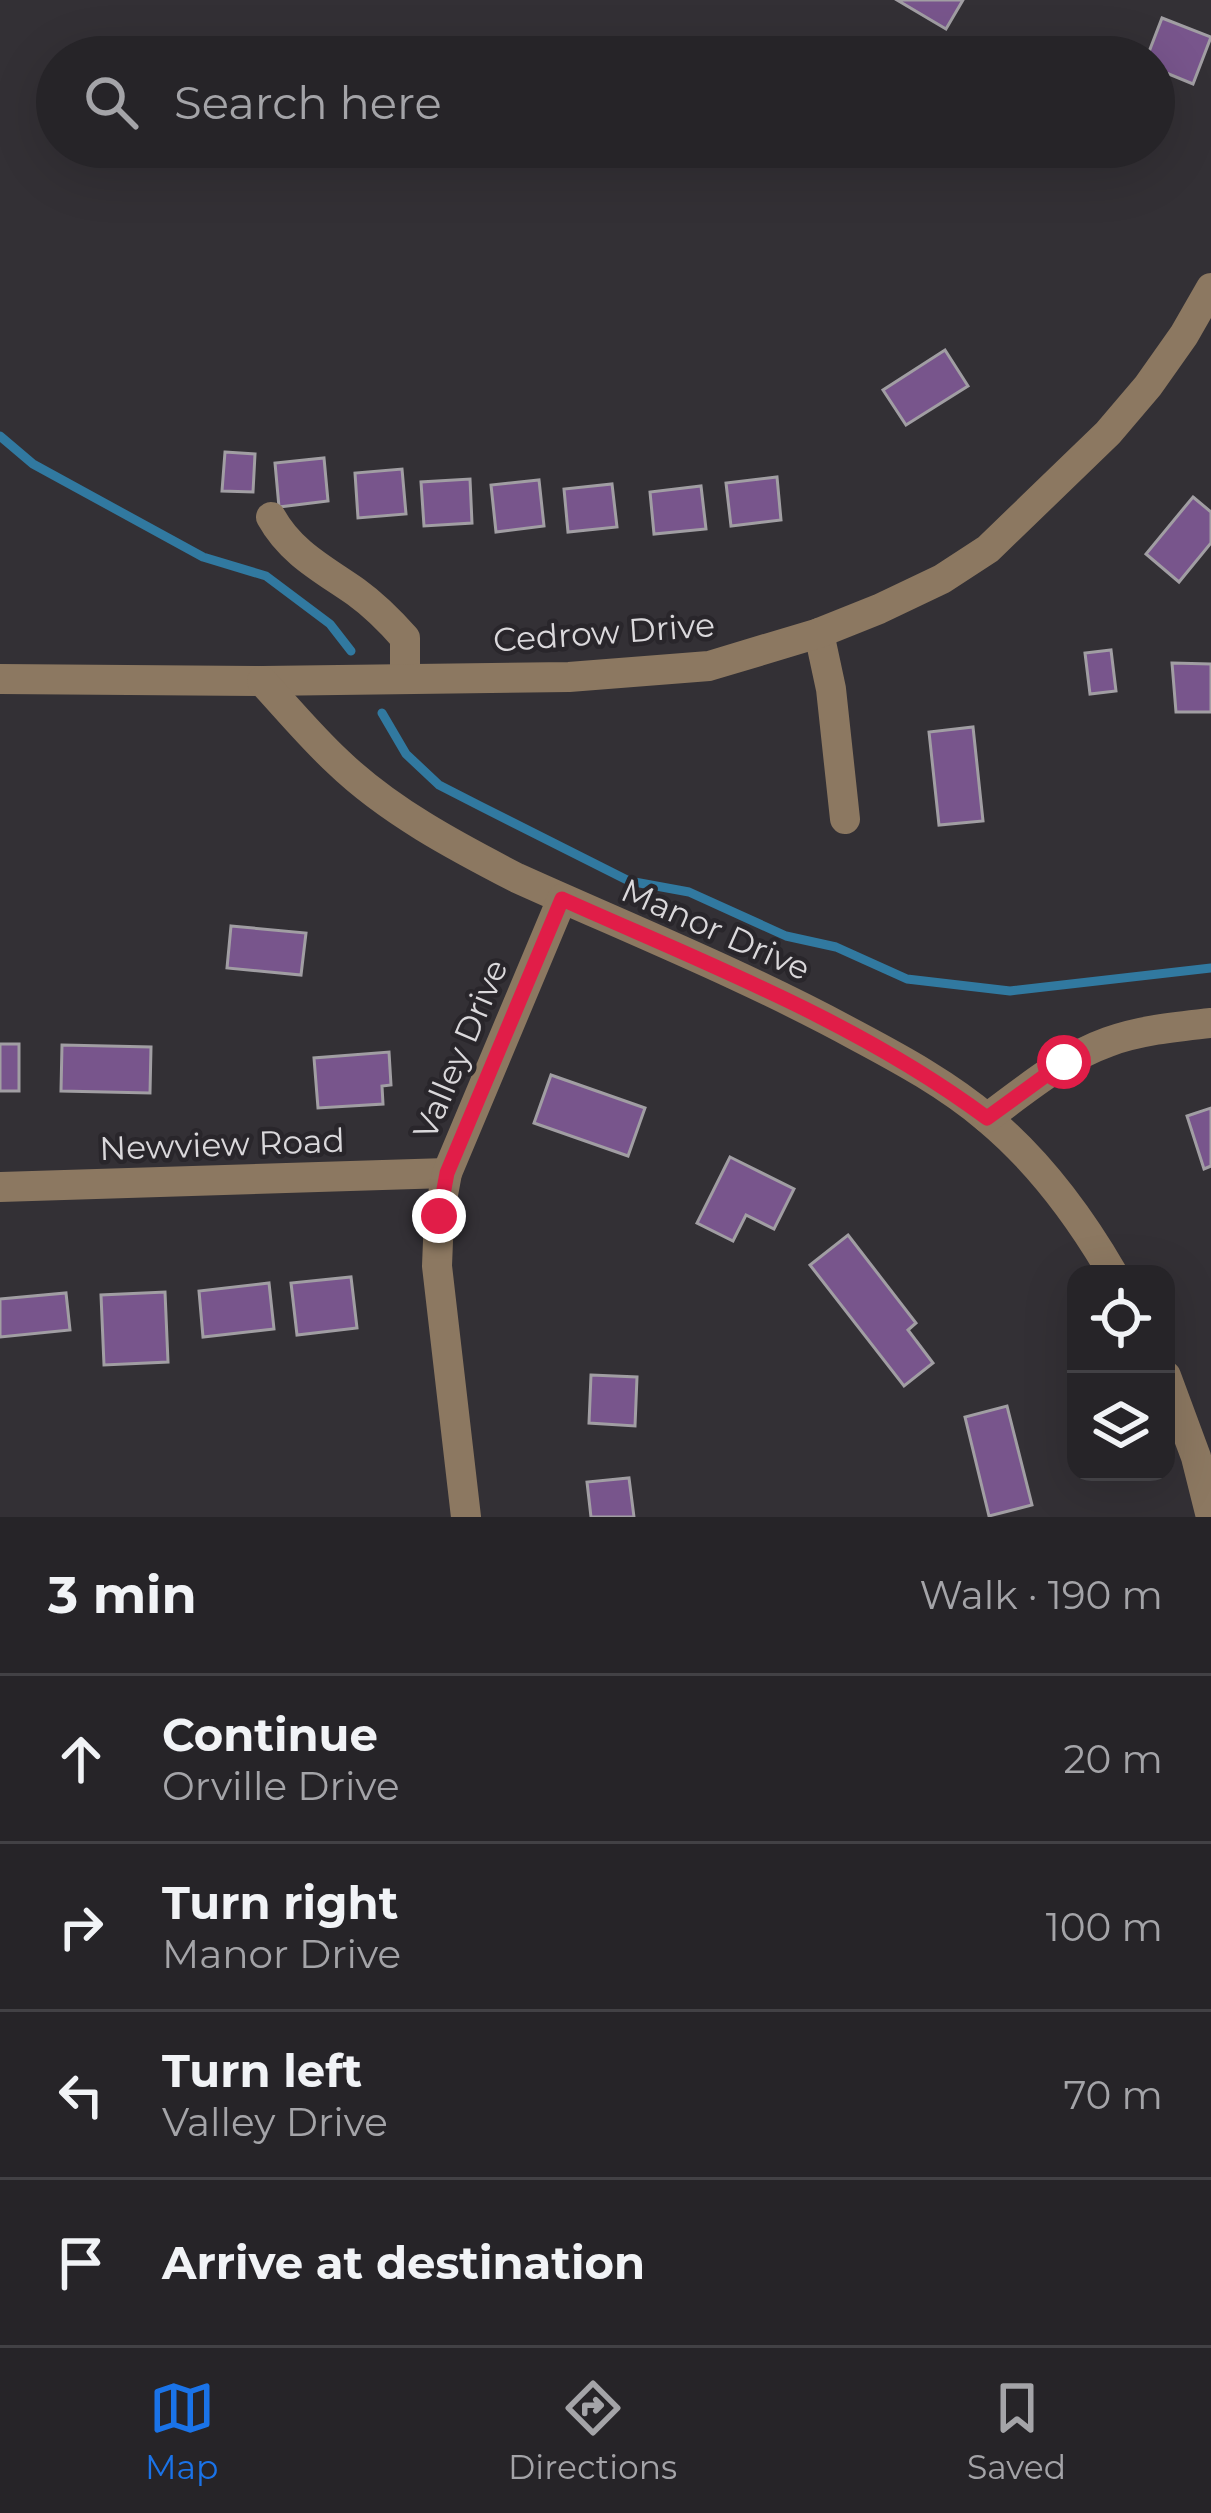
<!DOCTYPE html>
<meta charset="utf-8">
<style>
:root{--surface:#262428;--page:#323034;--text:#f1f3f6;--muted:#a4a4a8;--line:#424145;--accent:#1a73e8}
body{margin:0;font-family:Montserrat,sans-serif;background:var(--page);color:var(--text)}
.controls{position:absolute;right:36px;bottom:36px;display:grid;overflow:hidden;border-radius:24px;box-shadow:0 12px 48px #0002}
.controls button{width:108px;height:108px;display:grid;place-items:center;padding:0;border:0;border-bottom:3px solid var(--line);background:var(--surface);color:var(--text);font:60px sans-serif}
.stop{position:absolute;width:36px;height:36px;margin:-27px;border:9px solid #e11d48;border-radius:50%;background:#fff}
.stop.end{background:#e11d48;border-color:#fff;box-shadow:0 3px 12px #0008}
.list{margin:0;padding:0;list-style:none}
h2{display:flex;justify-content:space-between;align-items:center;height:156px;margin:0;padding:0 48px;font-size:51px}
h2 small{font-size:39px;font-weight:400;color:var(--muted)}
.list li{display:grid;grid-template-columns:78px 1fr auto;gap:36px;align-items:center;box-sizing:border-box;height:168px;padding:0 48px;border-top:3px solid var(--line)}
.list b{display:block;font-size:45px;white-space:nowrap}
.list p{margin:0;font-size:39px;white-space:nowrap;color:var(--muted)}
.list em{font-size:39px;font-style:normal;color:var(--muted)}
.icon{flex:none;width:66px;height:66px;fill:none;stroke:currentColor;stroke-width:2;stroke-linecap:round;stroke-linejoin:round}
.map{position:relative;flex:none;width:1211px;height:1517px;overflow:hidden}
.search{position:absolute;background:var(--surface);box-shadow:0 12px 48px #0002;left:36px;right:36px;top:36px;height:132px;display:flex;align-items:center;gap:30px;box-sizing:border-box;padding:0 42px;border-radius:66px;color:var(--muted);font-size:45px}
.sheet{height:828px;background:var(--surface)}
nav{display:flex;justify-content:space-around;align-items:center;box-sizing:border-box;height:168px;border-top:3px solid var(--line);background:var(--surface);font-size:33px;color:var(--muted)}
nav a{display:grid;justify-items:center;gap:6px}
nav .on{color:var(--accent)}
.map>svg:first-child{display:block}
</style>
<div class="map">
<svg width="1211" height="1517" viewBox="0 0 1211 1517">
<rect width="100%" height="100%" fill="#333035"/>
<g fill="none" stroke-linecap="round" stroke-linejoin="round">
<g stroke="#3179a0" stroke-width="9">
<polyline points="0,436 33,464 203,557 266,576 330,624 351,651"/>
<polyline points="382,713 406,754 439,785 480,806 629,881 689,892 786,936 836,947 907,979 1010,991 1211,968"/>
</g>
</g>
<g fill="#78558c" stroke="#a19ea3" stroke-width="3">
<polygon points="897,0 963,0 946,29"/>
<polygon points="1162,18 1211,37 1193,84 1154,68 1154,57 1147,57"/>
<polygon points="945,350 968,386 906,425 883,390"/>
<polygon points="225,452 255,454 253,492 222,491"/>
<polygon points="324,458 328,501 279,507 275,463"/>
<polygon points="402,469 406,514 358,518 355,473"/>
<polygon points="777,477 781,520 731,526 726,483"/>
<polygon points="470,479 472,523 424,526 421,482"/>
<polygon points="539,480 544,526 496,532 491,485"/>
<polygon points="612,484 617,527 568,532 564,489"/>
<polygon points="701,486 706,529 654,534 650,492"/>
<polygon points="1193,497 1211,512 1211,543 1179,582 1146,554"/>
<polygon points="1111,650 1116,691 1090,694 1085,653"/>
<polygon points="1172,663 1211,664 1211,712 1176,712"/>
<polygon points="973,727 983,821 939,825 929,732"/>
<polygon points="231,926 306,933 301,975 227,968"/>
<rect x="0" y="1044" width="19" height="47"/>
<polygon points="62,1045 151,1047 150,1093 61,1091"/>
<polygon points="389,1052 391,1085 382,1086 383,1104 318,1108 314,1058"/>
<polygon points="551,1075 645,1108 628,1156 534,1123"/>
<polygon points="1211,1108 1211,1166 1204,1169 1187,1116"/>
<polygon points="730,1157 794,1189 774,1229 746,1215 733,1241 697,1223"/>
<polygon points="848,1235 916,1323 908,1330 933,1363 904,1386 810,1265"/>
<polygon points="351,1277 357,1328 297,1335 291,1283"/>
<polygon points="269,1283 274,1329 203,1337 199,1291"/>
<polygon points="165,1292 168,1362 104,1365 101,1295"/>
<polygon points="66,1293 70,1330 0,1337 0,1299"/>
<polygon points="591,1375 637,1377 635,1426 589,1423"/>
<polygon points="1007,1406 1032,1505 989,1516 965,1417"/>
<polygon points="629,1478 634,1517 591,1517 587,1482"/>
</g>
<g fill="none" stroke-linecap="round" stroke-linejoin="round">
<g stroke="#8c7861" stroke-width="30">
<path d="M271,517C291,553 323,569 356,592C374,605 390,621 405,638V679"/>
<polyline points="819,633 831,689 845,819"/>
<polyline points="0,679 262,681 569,677 709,666 819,633 879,609 942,579 988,549 1108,433 1148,386 1184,335 1211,288"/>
<path d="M262,681C287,708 311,737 338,762C389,811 455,846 517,878C630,929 747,976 857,1036C902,1060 948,1085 988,1119C1038,1161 1080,1217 1113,1274"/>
<path d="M987,1118C1025,1090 1063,1058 1108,1042C1140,1030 1177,1027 1211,1023"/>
<polyline points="0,1187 447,1173"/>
<polyline points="1166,1376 1196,1457 1211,1517"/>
<polyline points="466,1517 437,1266 439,1216 447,1173 562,899"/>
</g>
</g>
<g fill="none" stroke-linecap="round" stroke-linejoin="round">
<path stroke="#e11d48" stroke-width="15" d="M439,1216L447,1173L562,899C707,964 858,1022 987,1118L1064,1062"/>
</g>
<g text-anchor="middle" stroke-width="9" stroke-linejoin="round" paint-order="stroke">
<g font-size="33" fill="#dad8db" stroke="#29262b">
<text transform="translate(604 632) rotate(-4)" y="12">Cedrow Drive</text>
<text transform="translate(716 929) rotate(24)" y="12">Manor Drive</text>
<text transform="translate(460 1049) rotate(-67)" y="12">Valley Drive</text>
<text transform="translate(222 1144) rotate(-2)" y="12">Newview Road</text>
</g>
</g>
</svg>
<div class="controls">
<button><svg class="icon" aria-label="locate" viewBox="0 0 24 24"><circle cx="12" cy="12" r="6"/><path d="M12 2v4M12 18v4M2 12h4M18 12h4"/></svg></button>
<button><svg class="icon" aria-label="layers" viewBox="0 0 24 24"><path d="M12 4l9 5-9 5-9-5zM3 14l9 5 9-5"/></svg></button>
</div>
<div class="stop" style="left:1064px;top:1062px"></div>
<div class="stop end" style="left:439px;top:1216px"></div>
<div class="search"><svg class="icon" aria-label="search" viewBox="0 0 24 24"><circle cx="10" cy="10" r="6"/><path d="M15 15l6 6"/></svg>Search here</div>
</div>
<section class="sheet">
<h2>3 min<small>Walk · 190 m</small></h2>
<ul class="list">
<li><svg class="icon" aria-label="ahead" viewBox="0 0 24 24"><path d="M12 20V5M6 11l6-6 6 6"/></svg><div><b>Continue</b><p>Orville Drive</p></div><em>20 m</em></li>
<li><svg class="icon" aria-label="right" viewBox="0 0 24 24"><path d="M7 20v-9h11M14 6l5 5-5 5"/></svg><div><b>Turn right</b><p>Manor Drive</p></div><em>100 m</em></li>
<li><svg class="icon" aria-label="left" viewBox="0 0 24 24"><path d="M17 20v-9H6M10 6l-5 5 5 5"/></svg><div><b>Turn left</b><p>Valley Drive</p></div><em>70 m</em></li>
<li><svg class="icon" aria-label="arrive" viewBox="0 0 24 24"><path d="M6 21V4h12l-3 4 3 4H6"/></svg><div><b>Arrive at destination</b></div></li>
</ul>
</section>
<nav>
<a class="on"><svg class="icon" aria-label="map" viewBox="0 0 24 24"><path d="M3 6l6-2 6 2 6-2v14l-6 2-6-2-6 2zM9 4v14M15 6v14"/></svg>Map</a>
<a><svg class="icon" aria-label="directions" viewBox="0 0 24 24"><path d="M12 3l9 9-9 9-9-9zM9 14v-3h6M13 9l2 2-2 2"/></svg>Directions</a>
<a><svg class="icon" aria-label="saved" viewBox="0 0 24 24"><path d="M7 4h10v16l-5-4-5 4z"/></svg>Saved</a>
</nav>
